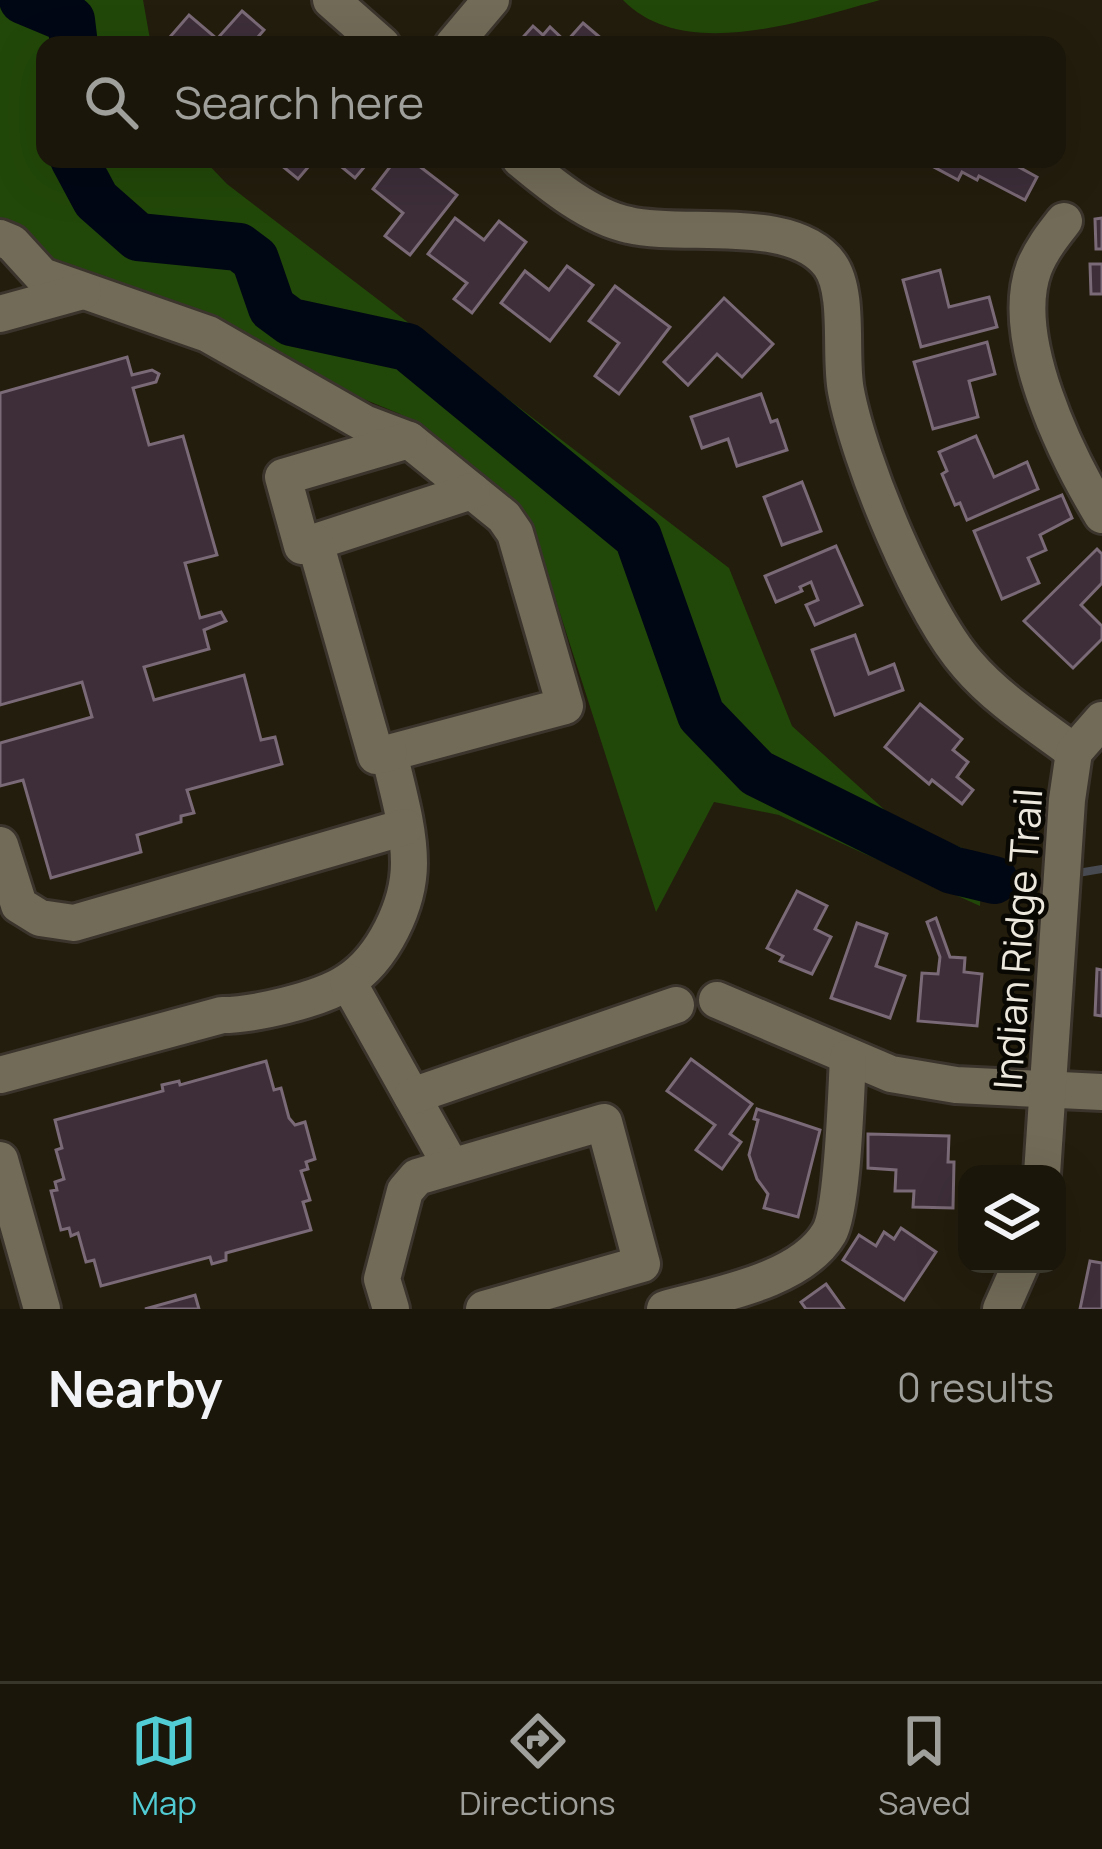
<!DOCTYPE html>
<style>
:root{--surface:#1a160a;--page:#272318;--text:#f1f3f6;--muted:#9f9f9c;--line:#38352b;--accent:#51ccd4}
body{margin:0;font-family:Manrope,sans-serif;background:var(--page);color:var(--text)}
.controls{position:absolute;right:36px;bottom:36px;display:grid;overflow:hidden;border-radius:24px;box-shadow:0 12px 48px #0002}
.controls button{width:108px;height:108px;display:grid;place-items:center;padding:0;border:0;border-bottom:3px solid var(--line);background:var(--surface);color:var(--text);font:60px sans-serif}
.list{margin:0;padding:0;list-style:none}
h2{display:flex;justify-content:space-between;align-items:center;height:156px;margin:0;padding:0 48px;font-size:51px}
h2 small{font-size:39px;font-weight:400;color:var(--muted)}
.icon{flex:none;width:66px;height:66px;fill:none;stroke:currentColor;stroke-width:2;stroke-linecap:round;stroke-linejoin:round}
.map{position:relative;flex:none;width:1102px;height:1309px;overflow:hidden}
.search{position:absolute;background:var(--surface);box-shadow:0 12px 48px #0002;left:36px;right:36px;top:36px;height:132px;display:flex;align-items:center;gap:30px;box-sizing:border-box;padding:0 42px;border-radius:24px;color:var(--muted);font-size:45px}
.sheet{height:372px;background:var(--surface)}
nav{display:flex;justify-content:space-around;align-items:center;box-sizing:border-box;height:168px;border-top:3px solid var(--line);background:var(--surface);font-size:33px;color:var(--muted)}
nav a{display:grid;justify-items:center;gap:6px}
nav .on{color:var(--accent)}
.map>svg:first-child{display:block}
</style>
<div class="map">
<svg width="1102" height="1309" viewBox="0 0 1102 1309">
<rect width="100%" height="100%" fill="#231d0d"/>
<g fill="#224809">
<polygon points="0,0 143,0 151,45 45,45 45,159 203,159 227,184 729,568 792,726 898,822 982,856 980,906 779,815 714,802 656,912 540,551 400,414 0,249"/>
<path d="M623,0H880C808,19 685,64 623,0Z"/>
</g>
<g fill="none" stroke-linecap="round" stroke-linejoin="round">
<polyline stroke="#474a51" stroke-width="8" points="1078,873 1102,869"/>
<g stroke="#000714" stroke-width="48">
<polyline points="23,0 71,20 74,45"/>
<polyline points="74,159 96,200 138,237 239,247 255,259 272,308 291,322 407,347 638,537 701,715 757,773 952,870 994,880"/>
</g>
</g>
<g fill="#3d2e3a" stroke="#7a6976" stroke-width="3">
<polygon points="242,11 264,30 251,45 163,45 189,15 217,39"/>
<polygon points="583,23 609,45 516,45 533,26 543,35 550,27 566,42"/>
<polygon points="286,159 315,159 298,179 281,165"/>
<polygon points="332,159 371,159 355,178"/>
<polygon points="396,159 410,159 457,195 410,255 385,236 403,213 373,189"/>
<polygon points="693,159 755,159 754,166"/>
<polygon points="938,159 1004,159 1037,177 1025,200 979,176 977,180 962,172 958,180 934,167"/>
<polygon points="455,218 484,240 499,221 526,242 472,313 454,299 467,283 428,254"/>
<polygon points="1102,218 1102,249 1096,249 1095,219"/>
<polygon points="1090,264 1102,264 1102,294 1091,294"/>
<polygon points="567,266 593,285 550,341 501,303 525,271 549,290"/>
<polygon points="940,270 949,307 989,297 997,327 921,347 903,280"/>
<polygon points="615,286 670,327 619,394 595,376 619,343 589,321"/>
<polygon points="724,298 773,344 742,377 717,354 688,385 664,362"/>
<polygon points="987,342 995,374 969,381 978,417 933,429 914,362"/>
<polygon points="127,357 132,375 152,370 159,374 156,382 133,388 149,445 183,436 217,555 185,563 200,618 221,612 226,621 204,630 209,649 144,667 154,700 244,675 261,740 275,737 282,764 187,790 194,813 181,816 181,822 137,835 141,852 51,878 23,780 0,786 0,743 92,717 82,682 0,705 0,393"/>
<polygon points="761,394 771,422 777,420 787,450 737,466 728,439 702,448 691,417"/>
<polygon points="976,436 994,477 1027,462 1038,489 967,520 960,503 955,505 942,474 947,471 939,452"/>
<polygon points="802,482 821,531 782,545 764,497"/>
<polygon points="1062,495 1072,518 1040,535 1046,550 1028,558 1039,583 1002,599 974,531"/>
<polygon points="836,546 862,605 815,625 806,605 818,600 811,582 800,587 802,591 776,602 765,576"/>
<polygon points="1097,549 1102,554 1102,583 1081,605 1102,626 1102,639 1073,668 1024,621"/>
<polygon points="855,635 869,674 894,664 903,690 835,715 812,650"/>
<polygon points="920,704 962,739 953,750 968,762 957,777 973,790 962,804 932,780 929,784 885,747"/>
<polygon points="797,891 827,906 815,929 831,937 812,974 780,961 783,956 767,948"/>
<polygon points="936,918 950,957 965,958 964,972 982,974 977,1026 918,1021 922,973 938,974 940,957 927,922"/>
<polygon points="857,923 887,934 876,966 905,976 890,1018 831,998"/>
<polygon points="1097,969 1102,970 1102,1016 1095,1015"/>
<polygon points="691,1059 752,1104 730,1134 741,1142 722,1169 696,1150 715,1125 667,1091"/>
<polygon points="266,1061 274,1090 281,1088 289,1118 295,1125 305,1122 315,1159 306,1162 308,1169 301,1171 310,1200 303,1202 311,1230 226,1253 226,1260 212,1264 210,1257 101,1286 94,1260 86,1262 78,1233 71,1236 69,1228 61,1230 51,1191 57,1190 55,1182 64,1179 56,1150 62,1148 55,1120 163,1091 162,1085 179,1081 180,1085"/>
<polygon points="757,1109 820,1130 798,1217 764,1208 768,1194 757,1179 749,1155 758,1120 754,1119"/>
<polygon points="868,1134 949,1136 948,1162 954,1162 953,1208 913,1207 914,1191 895,1191 896,1170 868,1168"/>
<polygon points="901,1228 936,1252 904,1300 843,1260 859,1235 876,1246 884,1232 894,1239"/>
<polygon points="1090,1261 1102,1263 1102,1309 1080,1309"/>
<polygon points="826,1284 844,1309 806,1309 801,1302"/>
<polygon points="195,1295 199,1309 145,1309"/>
</g>
<g fill="none" stroke-linecap="round" stroke-linejoin="round">
<defs>
<g id="minor">
<polyline points="331,0 382,45"/>
<polyline points="453,45 491,0"/>
<path d="M520,159C550,184 590,217 629,225C684,238 793,214 830,265C850,293 839,356 846,391C859,461 921,612 968,665C997,699 1038,725 1074,752"/>
<path d="M1064,221C1053,235 1041,250 1034,268C1008,338 1066,455 1102,515"/>
<path d="M0,238L12,243L42,276L208,334L364,423L409,440L504,517L515,533L565,706L389,753C397,788 409,827 409,863C409,905 383,959 347,982C320,1000 253,1015 222,1015L0,1075"/>
<polyline points="0,314 83,291"/>
<polyline points="315,542 472,491"/>
<polyline points="389,753 376,756 315,542 302,546 283,477 409,440"/>
<polyline points="0,845 19,905 40,918 74,923 405,827"/>
<polyline points="348,982 451,1166"/>
<polyline points="717,1000 891,1074 956,1085 1102,1092"/>
<polyline points="412,1096 676,1005"/>
<polyline points="0,1160 42,1309"/>
<polyline points="1042,1174 1067,800 1074,752 1102,720"/>
<polyline points="391,1309 382,1279 405,1191 417,1177 604,1122 642,1264 484,1309"/>
<path d="M665,1309C715,1295 801,1281 829,1233C843,1209 846,1092 848,1058"/>
<polyline points="1001,1309 1021,1264"/>
</g>
</defs>
<use href="#minor" stroke="#3a342c" stroke-width="42"/>
<use href="#minor" stroke="#726b58" stroke-width="36"/>
</g>
<g text-anchor="middle" stroke-width="9" stroke-linejoin="round" paint-order="stroke">
<g font-size="39" fill="#ede8de" stroke="#0a0803">
<text transform="translate(1018 939) rotate(-86)" y="14">Indian Ridge Trail</text>
</g>
</g>
</svg>
<div class="controls">
<button><svg class="icon" aria-label="layers" viewBox="0 0 24 24"><path d="M12 4l9 5-9 5-9-5zM3 14l9 5 9-5"/></svg></button>
</div>
<div class="search"><svg class="icon" aria-label="search" viewBox="0 0 24 24"><circle cx="10" cy="10" r="6"/><path d="M15 15l6 6"/></svg>Search here</div>
</div>
<section class="sheet">
<h2>Nearby<small>0 results</small></h2>
<ul class="list">
</ul>
</section>
<nav>
<a class="on"><svg class="icon" aria-label="map" viewBox="0 0 24 24"><path d="M3 6l6-2 6 2 6-2v14l-6 2-6-2-6 2zM9 4v14M15 6v14"/></svg>Map</a>
<a><svg class="icon" aria-label="directions" viewBox="0 0 24 24"><path d="M12 3l9 9-9 9-9-9zM9 14v-3h6M13 9l2 2-2 2"/></svg>Directions</a>
<a><svg class="icon" aria-label="saved" viewBox="0 0 24 24"><path d="M7 4h10v16l-5-4-5 4z"/></svg>Saved</a>
</nav>
